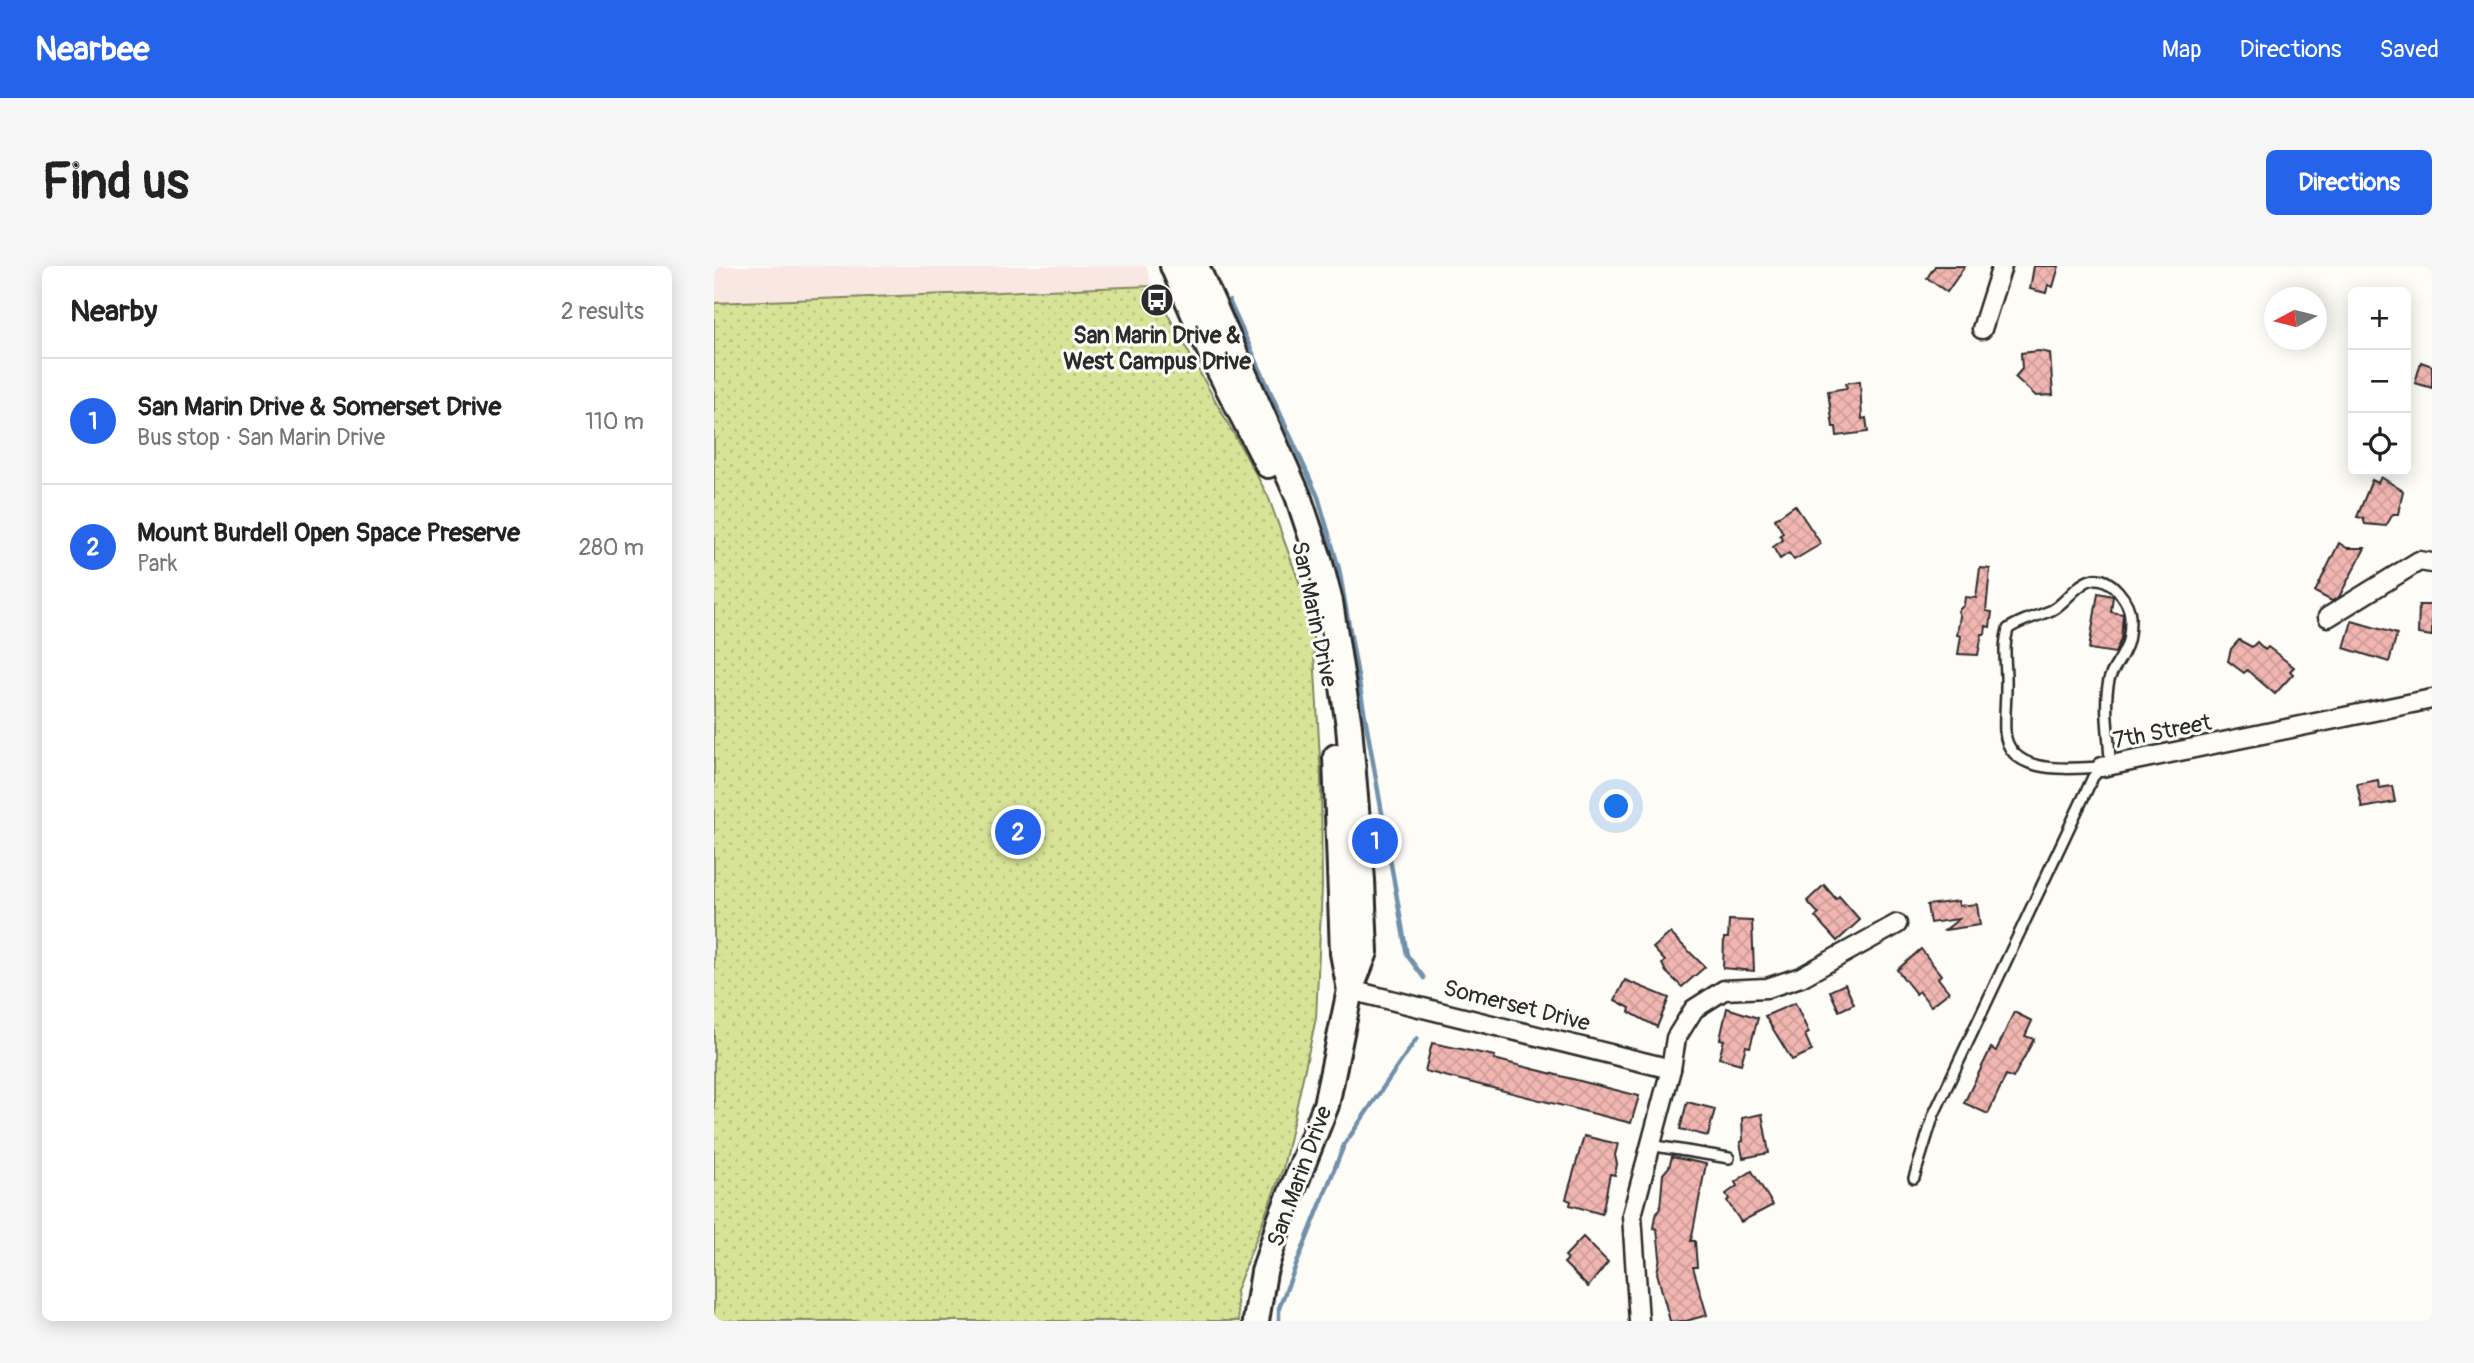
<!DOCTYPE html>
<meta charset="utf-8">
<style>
:root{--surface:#fff;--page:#f6f6f6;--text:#222;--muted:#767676;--line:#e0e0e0;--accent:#2563eb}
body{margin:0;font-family:Pangolin,sans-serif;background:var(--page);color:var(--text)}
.controls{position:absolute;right:21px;top:21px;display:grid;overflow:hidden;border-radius:10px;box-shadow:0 4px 18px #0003}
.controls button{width:63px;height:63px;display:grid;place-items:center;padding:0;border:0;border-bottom:2px solid var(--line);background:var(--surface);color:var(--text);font:35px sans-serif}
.compass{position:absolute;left:1550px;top:21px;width:63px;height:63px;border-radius:50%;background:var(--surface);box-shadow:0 4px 18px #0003;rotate:263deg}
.you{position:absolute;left:903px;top:541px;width:24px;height:24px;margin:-18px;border:5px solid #fff;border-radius:50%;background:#1a73e8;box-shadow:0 0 0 10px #1a73e833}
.badge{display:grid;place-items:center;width:46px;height:46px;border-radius:50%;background:var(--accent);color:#fff;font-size:23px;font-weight:700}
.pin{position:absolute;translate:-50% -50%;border:4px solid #fff;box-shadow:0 2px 7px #0006}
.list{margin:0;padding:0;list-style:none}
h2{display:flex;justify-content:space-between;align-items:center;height:91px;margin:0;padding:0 28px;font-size:30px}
h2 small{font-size:23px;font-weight:400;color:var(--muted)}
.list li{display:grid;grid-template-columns:46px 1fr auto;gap:21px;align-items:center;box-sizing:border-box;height:126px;padding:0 28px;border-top:2px solid var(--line)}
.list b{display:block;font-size:26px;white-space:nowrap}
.list p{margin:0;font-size:23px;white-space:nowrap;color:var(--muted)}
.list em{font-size:23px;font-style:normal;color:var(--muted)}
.icon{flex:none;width:38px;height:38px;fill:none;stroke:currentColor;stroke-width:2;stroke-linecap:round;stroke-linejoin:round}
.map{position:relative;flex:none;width:1718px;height:1055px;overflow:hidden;border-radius:10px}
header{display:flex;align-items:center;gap:42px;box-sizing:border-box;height:98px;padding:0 35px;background:var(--accent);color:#fff}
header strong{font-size:33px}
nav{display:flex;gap:38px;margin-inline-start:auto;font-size:24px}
.intro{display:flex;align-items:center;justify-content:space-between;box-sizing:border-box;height:168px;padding:0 42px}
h1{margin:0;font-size:49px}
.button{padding:18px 32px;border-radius:10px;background:var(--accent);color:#fff;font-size:24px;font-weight:700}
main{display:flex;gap:42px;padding:0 42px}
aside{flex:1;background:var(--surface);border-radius:10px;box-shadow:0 4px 18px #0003}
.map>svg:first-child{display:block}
</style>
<header>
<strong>Nearbee</strong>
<nav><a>Map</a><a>Directions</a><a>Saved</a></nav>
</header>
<div class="intro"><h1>Find us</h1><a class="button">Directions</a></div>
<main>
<aside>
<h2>Nearby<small>2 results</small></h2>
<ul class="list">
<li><span class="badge">1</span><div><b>San Marin Drive &amp; Somerset Drive</b><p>Bus stop · San Marin Drive</p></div><em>110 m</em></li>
<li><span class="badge">2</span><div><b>Mount Burdell Open Space Preserve</b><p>Park</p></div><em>280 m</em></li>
</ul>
</aside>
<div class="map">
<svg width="1718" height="1055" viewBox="0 0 1718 1055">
<defs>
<pattern id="park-dots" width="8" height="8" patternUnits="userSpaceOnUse" patternTransform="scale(1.75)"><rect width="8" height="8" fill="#d7e497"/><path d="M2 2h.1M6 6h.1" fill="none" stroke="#b9c482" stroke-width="1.8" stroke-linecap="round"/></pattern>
<pattern id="building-cross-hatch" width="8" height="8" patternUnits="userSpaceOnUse" patternTransform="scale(1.75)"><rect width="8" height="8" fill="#f1b6b1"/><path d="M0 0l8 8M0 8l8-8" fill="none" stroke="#cf9d98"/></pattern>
</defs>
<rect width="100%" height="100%" fill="#fdfcf7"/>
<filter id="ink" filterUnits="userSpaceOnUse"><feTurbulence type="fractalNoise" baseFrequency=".0143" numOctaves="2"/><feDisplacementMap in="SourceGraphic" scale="14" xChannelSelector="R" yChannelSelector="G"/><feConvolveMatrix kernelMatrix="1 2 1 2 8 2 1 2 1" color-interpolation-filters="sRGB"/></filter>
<g filter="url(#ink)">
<polygon fill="#f9e7e2" points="0,0 432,0 438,20 0,37"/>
<polygon fill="url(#park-dots)" stroke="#818861" stroke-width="2" points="438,20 554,230 598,352 607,510 608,621 602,752 569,902 522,1025 525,1055 0,1055 0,37"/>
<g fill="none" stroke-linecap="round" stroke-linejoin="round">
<g stroke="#7190aa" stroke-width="4.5">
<polyline points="515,35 604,231 625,303 693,689 710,712"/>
<polyline points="565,1055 565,1042 630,879 703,772"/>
</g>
</g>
<g fill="url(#building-cross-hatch)" stroke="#2b2b2b" stroke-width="2">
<polygon points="1221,0 1251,0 1233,26 1213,12"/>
<polygon points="1320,0 1345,0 1339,21 1334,19 1332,27 1316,23"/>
<polygon points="1325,85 1336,87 1339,129 1322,130 1301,111 1308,103 1307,87"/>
<polygon points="1707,96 1718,100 1718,122 1701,117"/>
<polygon points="1146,115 1148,153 1152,152 1154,166 1123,170 1122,161 1119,161 1114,125 1133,122 1132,117"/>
<polygon points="1667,211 1689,225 1684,248 1679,248 1672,260 1651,258 1649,252 1643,251 1658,214 1664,217"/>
<polygon points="1081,239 1107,278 1080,294 1075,287 1066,293 1059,281 1069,274 1066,269 1069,267 1061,253"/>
<polygon points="1625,277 1633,282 1651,282 1625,331 1618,335 1601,326"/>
<polygon points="1266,302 1276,303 1272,345 1278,346 1276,361 1272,360 1271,368 1268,368 1264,389 1244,388 1247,370 1243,369 1246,350 1244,345 1250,339 1251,331 1262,332"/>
<polygon points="1384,327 1399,330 1397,346 1409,348 1407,373 1401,387 1375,383"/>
<polygon points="1705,339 1718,339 1718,370 1704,368"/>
<polygon points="1638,355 1683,368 1675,396 1630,382"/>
<polygon points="1525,374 1538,381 1543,376 1551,384 1554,381 1580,401 1576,405 1579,408 1561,428 1533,404 1530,407 1514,395 1517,383"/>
<polygon points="1664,514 1665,522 1678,520 1681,536 1648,542 1643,518"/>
<polygon points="1110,619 1122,633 1125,630 1146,654 1123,675 1101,651 1105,648 1093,635"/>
<polygon points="1244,635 1245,640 1263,638 1266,659 1231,664 1245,653 1216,657 1213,639"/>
<polygon points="1015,654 1038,655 1040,705 1009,702 1010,672 1014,672"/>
<polygon points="956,667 991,701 968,721 952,706 948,698 951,695 939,682"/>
<polygon points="1207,683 1227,709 1224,712 1235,726 1217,740 1205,725 1202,728 1183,704"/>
<polygon points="911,714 955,732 943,761 915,746 916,742 901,734"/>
<polygon points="1131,718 1140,738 1125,745 1116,725"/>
<polygon points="1081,737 1095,767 1091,769 1098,785 1078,794 1051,750"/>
<polygon points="1013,742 1044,752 1036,781 1032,780 1027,798 1005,792 1010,774 1006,773"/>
<polygon points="1300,746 1318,755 1311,770 1320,773 1299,812 1292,809 1274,848 1250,837 1277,782 1282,785"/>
<polygon points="718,777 781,790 780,793 925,830 917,857 711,805"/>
<polygon points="973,836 1001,843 994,870 966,863"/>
<polygon points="1048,848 1055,887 1029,892 1026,876 1029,875 1028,852"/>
<polygon points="870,870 904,878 901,889 903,898 901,909 896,908 888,948 856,939 857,935 852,933"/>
<polygon points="958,891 992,898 977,975 981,975 983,1001 979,1001 993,1049 972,1055 956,1055 943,1007 946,991 943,963 939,962 941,950 946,942 949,908 955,901"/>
<polygon points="1038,905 1059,939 1027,956 1013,935 1015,933 1012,928 1023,920 1021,916"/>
<polygon points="869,971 894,996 874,1021 850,997 854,993 851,990"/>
</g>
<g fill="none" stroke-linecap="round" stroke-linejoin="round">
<defs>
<g id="service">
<path d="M1388,501C1358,502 1295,511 1291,466C1290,452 1292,437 1292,422C1293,401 1288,383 1294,363C1308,353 1323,351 1338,344C1356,336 1375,292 1404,325C1411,333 1417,343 1416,354C1416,363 1415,377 1410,385C1406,395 1398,403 1395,414C1389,442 1396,471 1396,500"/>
<polyline points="935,879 1015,892"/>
<polyline points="1200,912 1220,848 1379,511 1388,501"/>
</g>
<g id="minor">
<polyline points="1268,63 1288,0"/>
<polyline points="1614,351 1705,295 1718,297"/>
<polyline points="1388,501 1718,433"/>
<polyline points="636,724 957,803"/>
<polyline points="925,1055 918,949 957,803 962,772 980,743 1010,724 1053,722 1087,711 1183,658"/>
</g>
<g id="secondary">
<polyline points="459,0 499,92 554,199"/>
<polyline points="482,0 584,230 604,290 616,336 635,460 648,614 651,686 636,724 612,839 566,955 550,1006 542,1055"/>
<polyline points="622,491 629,687 636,724"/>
</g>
</defs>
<use href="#service" stroke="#2b2b2b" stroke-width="14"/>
<use href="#minor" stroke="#2b2b2b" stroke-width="23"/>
<use href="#secondary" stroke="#2b2b2b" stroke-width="30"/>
<use href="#service" stroke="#fdfcf7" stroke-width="9"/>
<use href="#minor" stroke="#fdfcf7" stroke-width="18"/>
<use href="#secondary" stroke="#fdfcf7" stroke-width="24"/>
</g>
</g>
<defs>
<symbol id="bus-disc" viewBox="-11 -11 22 22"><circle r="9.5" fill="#2b2b2b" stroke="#fdfcf7"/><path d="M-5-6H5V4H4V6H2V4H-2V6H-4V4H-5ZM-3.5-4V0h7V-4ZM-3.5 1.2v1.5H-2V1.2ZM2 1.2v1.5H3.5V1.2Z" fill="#fff"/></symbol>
</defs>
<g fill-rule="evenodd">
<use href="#bus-disc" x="424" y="15" width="38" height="38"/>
</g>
<g text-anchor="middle" stroke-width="6" stroke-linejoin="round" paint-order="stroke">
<g font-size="23" font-weight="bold" fill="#2b2b2b" stroke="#fdfcf7">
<text x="443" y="77">San Marin Drive &amp;<tspan x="443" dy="26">West Campus Drive</tspan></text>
</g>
<g font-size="23" fill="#2b2b2b" stroke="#fdfcf7">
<text transform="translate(601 348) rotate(78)" y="8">San Marin Drive</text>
<text transform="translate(1448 465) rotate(-11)" y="8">7th Street</text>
<text transform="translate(803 739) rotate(14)" y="8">Somerset Drive</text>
<text transform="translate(585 910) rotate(-70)" y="8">San Marin Drive</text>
</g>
</g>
</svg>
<div class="controls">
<button>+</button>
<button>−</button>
<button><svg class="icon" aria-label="locate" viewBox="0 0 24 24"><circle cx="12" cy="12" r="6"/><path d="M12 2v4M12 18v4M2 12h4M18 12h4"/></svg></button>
</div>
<svg class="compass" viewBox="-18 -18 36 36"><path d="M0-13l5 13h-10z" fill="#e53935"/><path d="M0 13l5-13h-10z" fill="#767676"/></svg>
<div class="you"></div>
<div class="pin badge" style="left:661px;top:575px">1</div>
<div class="pin badge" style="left:304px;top:566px">2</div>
</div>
</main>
